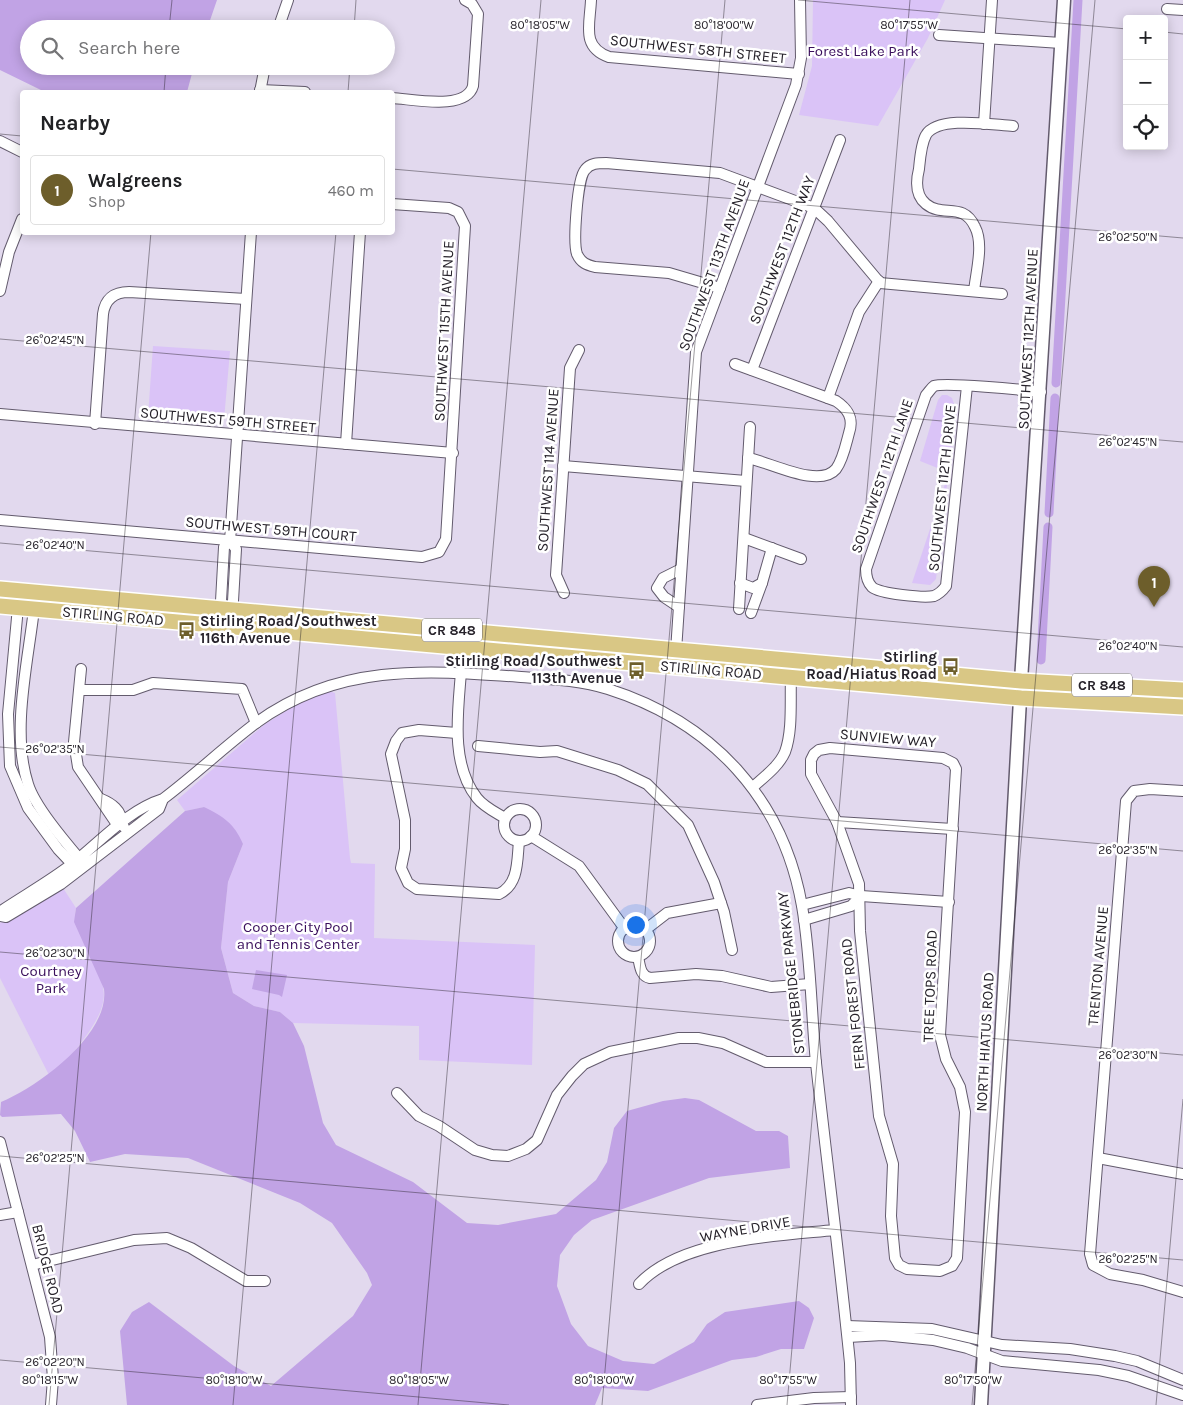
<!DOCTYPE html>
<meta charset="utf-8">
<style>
:root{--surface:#fff;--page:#f2f2f2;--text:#202124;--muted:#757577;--line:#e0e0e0;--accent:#6d5e2b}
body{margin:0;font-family:Karla,sans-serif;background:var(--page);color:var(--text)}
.controls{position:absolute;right:15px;top:15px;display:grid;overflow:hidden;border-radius:5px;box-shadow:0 2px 12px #0003}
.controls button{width:45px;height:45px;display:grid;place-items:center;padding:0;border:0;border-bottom:1px solid var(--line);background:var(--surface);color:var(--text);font:25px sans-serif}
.you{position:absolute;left:635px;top:924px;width:18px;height:18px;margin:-12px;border:4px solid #fff;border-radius:50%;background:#1a73e8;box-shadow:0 0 0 8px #1a73e833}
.badge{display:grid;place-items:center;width:32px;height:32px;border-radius:50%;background:var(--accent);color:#fff;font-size:16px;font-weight:700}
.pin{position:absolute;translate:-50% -41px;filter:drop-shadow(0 1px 2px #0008)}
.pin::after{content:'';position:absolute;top:26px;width:18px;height:15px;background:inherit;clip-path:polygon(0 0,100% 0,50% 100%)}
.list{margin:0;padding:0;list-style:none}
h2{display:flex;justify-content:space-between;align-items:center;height:65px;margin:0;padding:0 20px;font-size:21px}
h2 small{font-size:16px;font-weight:400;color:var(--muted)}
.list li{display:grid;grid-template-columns:32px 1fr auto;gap:15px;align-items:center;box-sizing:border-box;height:70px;margin:0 10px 10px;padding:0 10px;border:1px solid var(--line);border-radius:5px}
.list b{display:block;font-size:19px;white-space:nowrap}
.list p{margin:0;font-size:16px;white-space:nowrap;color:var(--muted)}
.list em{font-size:16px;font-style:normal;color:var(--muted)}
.icon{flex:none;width:28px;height:28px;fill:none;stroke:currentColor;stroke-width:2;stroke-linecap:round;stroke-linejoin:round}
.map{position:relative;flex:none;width:1183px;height:1405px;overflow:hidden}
.search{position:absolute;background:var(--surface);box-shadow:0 2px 12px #0003;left:20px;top:20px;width:375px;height:55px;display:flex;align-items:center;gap:12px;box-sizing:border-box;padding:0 18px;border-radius:28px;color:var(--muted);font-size:19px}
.panel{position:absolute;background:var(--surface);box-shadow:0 2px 12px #0003;left:20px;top:90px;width:375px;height:145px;border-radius:5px}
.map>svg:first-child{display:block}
</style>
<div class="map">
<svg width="1183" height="1405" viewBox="0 0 1183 1405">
<rect width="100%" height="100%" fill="#e2d9ee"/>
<g fill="#dac3f7">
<polygon points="813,0 945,0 928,38 878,126 799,115 812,66"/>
<polygon points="153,346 230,351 224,420 148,416"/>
<polygon points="942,395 947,395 952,398 954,404 952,442 936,579 930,585 912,583 945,484 945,471 920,461 938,400"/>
<polygon points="329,691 335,693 350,858 351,863 375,864 374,938 535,945 532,1065 419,1060 419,1026 293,1023 280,1012 254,1006 233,993 221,948 228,882 243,844 204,807 185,811 177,800 265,724 297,704"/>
<path d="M63,888L76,908C74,916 77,922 79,930C95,979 122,986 86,1036C76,1050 64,1065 49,1075L0,978V923L32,908Z"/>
</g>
<g fill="#c1a3e5">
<polygon points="0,0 217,0 207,29 29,29 29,66 194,66 187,92 45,92 0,70"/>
<path d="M204,807C224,817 234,823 243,844L228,882L221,948L233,993L254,1006L280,1012L293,1023L304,1046L323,1123L336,1145L413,1182L467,1223L498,1225L556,1214L596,1180L607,1162L614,1128L627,1111L663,1101L685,1098L699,1100L756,1131H779L788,1136L790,1168L709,1178L592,1220L574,1235L560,1255L557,1286L571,1324L588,1346L623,1361L654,1364L694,1342L707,1324L725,1312L799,1301L809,1308L814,1318L804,1349H781L756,1357L732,1360L648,1391L602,1388L595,1405H127L120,1331L132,1312L149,1302L234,1366L271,1386L353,1316L372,1285L367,1273L332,1223L300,1203L188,1158L125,1154L90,1162L75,1131L61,1114L2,1117L0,1115L1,1102C38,1087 110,1034 104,989L74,922L76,908L185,811Z"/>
<polygon points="256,970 287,975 282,997 279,995 252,989"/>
</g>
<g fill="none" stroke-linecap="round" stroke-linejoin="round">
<g stroke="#c1a3e5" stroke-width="9">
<polyline points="1056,383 1078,0"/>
<polyline points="1049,513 1055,398"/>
<polyline points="1041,660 1048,527"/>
</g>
<defs>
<g id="minor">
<path d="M591,0C590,25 581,47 609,57L799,74"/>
<polyline points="1167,9 1183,10"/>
<polyline points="278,29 288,0"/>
<polyline points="939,35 1061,43"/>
<polyline points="260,90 305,92"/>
<polyline points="260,92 265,66"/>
<path d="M392,98C413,99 466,111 473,86L478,14L472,4L465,0"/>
<polyline points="984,124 992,0"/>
<polyline points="0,141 22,152"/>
<path d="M720,288L669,273L595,267C587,265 581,263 577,254C573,243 577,179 585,170C590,163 598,163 606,163L720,173L814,208L828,221L880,283L1002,294"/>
<polyline points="0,291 9,252 22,219"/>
<path d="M974,291C976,272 984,244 975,227C963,201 943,218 926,204C915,195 916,181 919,169C920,159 921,144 926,135C938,115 993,125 1013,126"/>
<path d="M735,364L836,401C848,409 854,418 849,433C846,444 843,460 836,469C819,489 770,462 748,458"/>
<polyline points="752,370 840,140"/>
<path d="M967,386L946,586C943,590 939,594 934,596C924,598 880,594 872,587C867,582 866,576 866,569L926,395C929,392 931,388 934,386C945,382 1024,390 1041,392"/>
<polyline points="828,398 859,312 879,281"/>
<polyline points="0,414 453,453"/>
<path d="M95,424L103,314C105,299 114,292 129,292L246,299"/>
<polyline points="346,444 360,232"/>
<polyline points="563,466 746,481"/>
<polyline points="0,520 422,557 439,552 446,539 465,226 458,212 449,208 392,204"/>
<polyline points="744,538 801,559"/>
<polyline points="740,583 753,588 762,583 772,548"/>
<polyline points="28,591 18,607 8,714 10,766 28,808 58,849 76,868"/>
<path d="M28,591L34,609C28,662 11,732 28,784C35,807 67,844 83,863"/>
<polyline points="564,593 556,575 570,368 579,350"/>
<polyline points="679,607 664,597 657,588 663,578 681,569"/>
<polyline points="739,609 750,427"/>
<polyline points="227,611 221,601 224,547 230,541 251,232"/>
<polyline points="751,613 762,583"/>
<polyline points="227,614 233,601 236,549 230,541"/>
<polyline points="675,666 696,352 796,85 801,58 800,0"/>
<polyline points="81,669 74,742 78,767 116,823 121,823 124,827"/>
<path d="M461,672C458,712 450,764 477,798C484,807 495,812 505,818"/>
<polyline points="81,690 133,690 153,683 242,689 256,723"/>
<path d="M457,733L419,730L402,733L396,741L391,754L405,820V849L401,868L408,883L417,889L499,894C519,884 517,861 519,841"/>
<polyline points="478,746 540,752 557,751 618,770 647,784 688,825 714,882 724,912 732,950"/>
<polygon points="830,748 943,758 953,763 956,769 940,1035 946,1059 960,1087 965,1112 957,1258 952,1266 940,1271 907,1269 899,1265 895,1258 891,1216 893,1164 879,1116 860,931 859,884 837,822 811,774 811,760 814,754 819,750"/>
<path d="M753,787C764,777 779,766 785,752C793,730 790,700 791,677"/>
<polyline points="1183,791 1150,789 1134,791 1126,801 1090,1254 1093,1265 1110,1274 1143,1280 1183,1292"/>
<path d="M101,799C111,803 123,811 121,823"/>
<path d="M163,799L159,809L61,884L6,917L0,916L1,911C25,895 50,881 72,864C101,841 128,810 163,799C195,775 224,747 256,723C338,663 425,670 521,677C550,679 580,680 608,689C712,722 783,798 802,906C811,958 811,1011 816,1063C827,1163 840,1263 850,1363L851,1405"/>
<circle cx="520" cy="825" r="16"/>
<polyline points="837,822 953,829"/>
<polyline points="531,836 579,866 625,929"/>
<polyline points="802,905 849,893 861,896 949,902"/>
<polyline points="804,920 851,906 861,896"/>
<circle cx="634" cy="941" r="16"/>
<polyline points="645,930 667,913 721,903"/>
<path d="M638,957C640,965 640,976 650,978L696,974L722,976L771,987L810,984"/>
<polyline points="397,1093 419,1116 439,1126 475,1150 492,1155 508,1156 526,1149 537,1140 557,1095 572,1076 584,1064 610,1052 679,1038 698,1038 723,1043 766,1062 816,1062"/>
<polyline points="0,1142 50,1337 53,1379 51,1405"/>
<polyline points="1098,1158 1183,1174"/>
<polyline points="0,1215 18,1212"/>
<polyline points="32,1265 134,1240 167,1238 191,1248 246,1281 265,1281"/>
<path d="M639,1284C681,1239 776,1236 835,1230"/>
<polyline points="847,1326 932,1329 1002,1345 1070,1349 1115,1356 1137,1361 1183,1380"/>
<polyline points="848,1337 883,1335 933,1340 967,1348 1002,1361 1099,1370 1128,1376 1183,1395"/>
<polyline points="757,1405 814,1398 851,1397"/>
</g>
<polyline id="tertiary" points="981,1405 1021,681 1064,0"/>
<g id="primary">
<polyline points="0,589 1021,681 1183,690"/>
<polyline points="0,606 1021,698 1183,707"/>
</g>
</defs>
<use href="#minor" stroke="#635b6d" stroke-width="12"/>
<use href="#tertiary" stroke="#635b6d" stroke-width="15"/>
<use href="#primary" stroke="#fff" stroke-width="18"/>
<use href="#minor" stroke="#fff" stroke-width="10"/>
<use href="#tertiary" stroke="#fff" stroke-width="12"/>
<use href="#primary" stroke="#d9c785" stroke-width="15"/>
</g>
<path fill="none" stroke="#27232b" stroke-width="1" stroke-opacity="0.45" d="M798,0L1127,29M169,29L172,0M354,29L356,0M1164,32L1183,34M164,92L166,66M348,92L350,66M0,134L22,136M392,169L1183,238M0,339L1183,442M0,543L1183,647M0,747L1183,851M0,952L1183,1055M0,1156L1183,1260M0,1360L509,1405M49,1405L151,232M233,1405L336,232M418,1405L541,0M602,1405L725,0M787,1405L910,0M972,1405L1095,0M1156,1405L1183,1099"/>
<defs>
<symbol id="bus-bare" viewBox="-9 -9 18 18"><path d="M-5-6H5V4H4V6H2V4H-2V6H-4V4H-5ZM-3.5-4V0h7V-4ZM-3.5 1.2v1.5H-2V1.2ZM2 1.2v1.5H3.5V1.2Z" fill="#6d5e2b" stroke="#fff" stroke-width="2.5" paint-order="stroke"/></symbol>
</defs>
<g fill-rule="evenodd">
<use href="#bus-bare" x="174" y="618" width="25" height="25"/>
<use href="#bus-bare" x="938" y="654" width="25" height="25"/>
<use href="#bus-bare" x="624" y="658" width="25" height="25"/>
</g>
<g text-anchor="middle" stroke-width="5" stroke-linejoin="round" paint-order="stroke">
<g fill="#fff" stroke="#68656b" stroke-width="1">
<rect x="422" y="618.5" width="60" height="23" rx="4"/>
<rect x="1072" y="673.5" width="60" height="23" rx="4"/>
</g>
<g font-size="14" font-weight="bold" fill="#27232b">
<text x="452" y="635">CR 848</text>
<text x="1102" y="690">CR 848</text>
</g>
<g font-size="15" fill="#27232b" stroke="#fff">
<text transform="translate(698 49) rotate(6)" y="5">SOUTHWEST 58TH STREET</text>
<text transform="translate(782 250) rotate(-69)" y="5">SOUTHWEST 112TH WAY</text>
<text transform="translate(714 265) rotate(-70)" y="5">SOUTHWEST 113TH AVENUE</text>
<text transform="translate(444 331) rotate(-87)" y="5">SOUTHWEST 115TH AVENUE</text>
<text transform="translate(1028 339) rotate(-87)" y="5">SOUTHWEST 112TH AVENUE</text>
<text transform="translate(228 420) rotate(5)" y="5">SOUTHWEST 59TH STREET</text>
<text transform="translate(548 470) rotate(-86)" y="5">SOUTHWEST 114 AVENUE</text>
<text transform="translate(882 476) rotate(-71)" y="5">SOUTHWEST 112TH LANE</text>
<text transform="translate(942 488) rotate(-84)" y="5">SOUTHWEST 112TH DRIVE</text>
<text transform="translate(271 529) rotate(5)" y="5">SOUTHWEST 59TH COURT</text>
<text transform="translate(113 616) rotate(5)" y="5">STIRLING ROAD</text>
<text transform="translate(711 670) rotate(5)" y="5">STIRLING ROAD</text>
<text transform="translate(888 738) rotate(5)" y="5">SUNVIEW WAY</text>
<text transform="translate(1098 966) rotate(-85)" y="5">TRENTON AVENUE</text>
<text transform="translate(791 973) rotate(-96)" y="5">STONEBRIDGE PARKWAY</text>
<text transform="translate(930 986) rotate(-88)" y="5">TREE TOPS ROAD</text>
<text transform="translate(853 1004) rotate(-96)" y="5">FERN FOREST ROAD</text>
<text transform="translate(985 1042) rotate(-87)" y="5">NORTH HIATUS ROAD</text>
<text transform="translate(745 1229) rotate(-10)" y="5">WAYNE DRIVE</text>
<text transform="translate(48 1269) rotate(76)" y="5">BRIDGE ROAD</text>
</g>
<g font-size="15" fill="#3a0f5c" stroke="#fff">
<text x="863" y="56">Forest Lake Park</text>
<text x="298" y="932">Cooper City Pool<tspan x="298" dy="17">and Tennis Center</tspan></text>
<text x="51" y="976">Courtney<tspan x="51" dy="17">Park</tspan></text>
</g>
<g font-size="15" font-weight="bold" fill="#27232b" stroke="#fff" text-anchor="end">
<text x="200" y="626" text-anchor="start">Stirling Road/Southwest<tspan x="200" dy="17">116th Avenue</tspan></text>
<text x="937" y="662">Stirling<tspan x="937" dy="17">Road/Hiatus Road</tspan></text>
<text x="622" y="666">Stirling Road/Southwest<tspan x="622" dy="17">113th Avenue</tspan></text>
</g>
</g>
<g font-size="12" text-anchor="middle" fill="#27232b" stroke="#fff" stroke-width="5" stroke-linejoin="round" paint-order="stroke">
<text x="540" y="29">80°18'05"W</text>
<text x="724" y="29">80°18'00"W</text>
<text x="909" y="29">80°17'55"W</text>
<text x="1128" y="241">26°02'50"N</text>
<text x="55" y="344">26°02'45"N</text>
<text x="1128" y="446">26°02'45"N</text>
<text x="55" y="549">26°02'40"N</text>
<text x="1128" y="650">26°02'40"N</text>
<text x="55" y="753">26°02'35"N</text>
<text x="1128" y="854">26°02'35"N</text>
<text x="55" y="957">26°02'30"N</text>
<text x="1128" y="1059">26°02'30"N</text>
<text x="55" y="1162">26°02'25"N</text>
<text x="1128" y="1263">26°02'25"N</text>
<text x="55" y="1366">26°02'20"N</text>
<text x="50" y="1384">80°18'15"W</text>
<text x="234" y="1384">80°18'10"W</text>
<text x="419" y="1384">80°18'05"W</text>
<text x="604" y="1384">80°18'00"W</text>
<text x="788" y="1384">80°17'55"W</text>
<text x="973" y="1384">80°17'50"W</text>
</g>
</svg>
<div class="controls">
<button>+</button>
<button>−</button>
<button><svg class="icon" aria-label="locate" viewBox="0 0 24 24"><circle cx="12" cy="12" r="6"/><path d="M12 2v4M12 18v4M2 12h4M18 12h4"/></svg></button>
</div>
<div class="you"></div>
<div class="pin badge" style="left:1154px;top:607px">1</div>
<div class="search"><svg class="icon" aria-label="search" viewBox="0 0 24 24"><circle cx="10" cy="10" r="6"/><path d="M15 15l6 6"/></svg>Search here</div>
<section class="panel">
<h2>Nearby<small></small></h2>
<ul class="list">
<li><span class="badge">1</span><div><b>Walgreens</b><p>Shop</p></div><em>460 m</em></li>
</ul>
</section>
</div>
